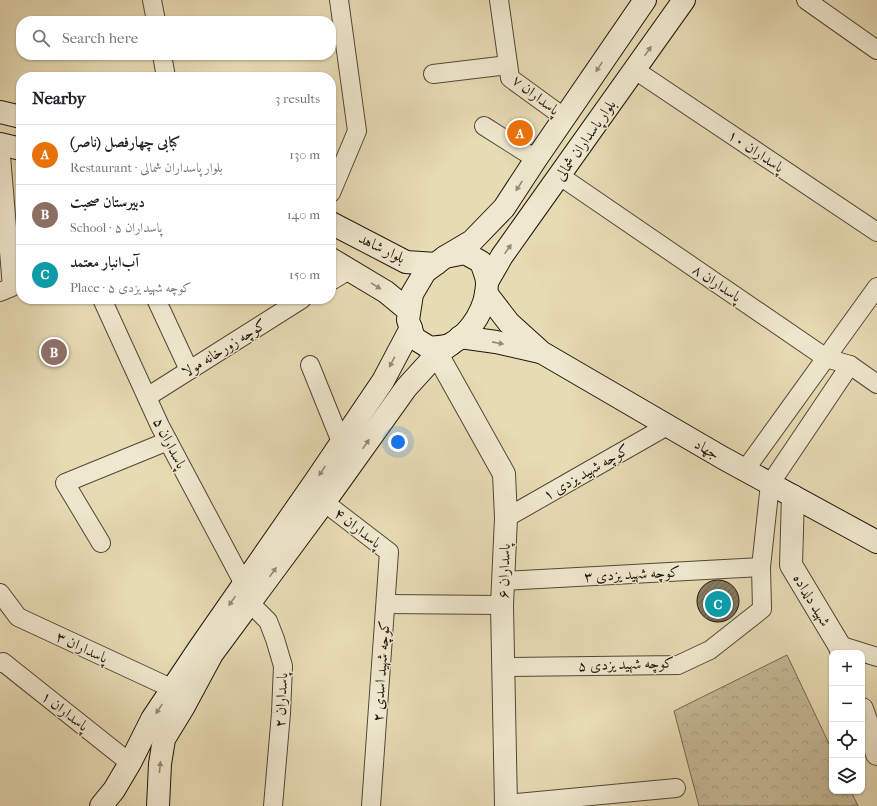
<!DOCTYPE html>
<meta charset="utf-8">
<style>
:root{--surface:#fff;--page:#f2f2f2;--text:#202124;--muted:#757577;--line:#e0e0e0;--accent:#2563eb}
body{margin:0;font-family:"IM FELL French Canon",Amiri,serif;background:var(--page);color:var(--text)}
.controls{position:absolute;right:12px;bottom:12px;display:grid;overflow:hidden;border-radius:8px;box-shadow:0 1px 3px #0004}
.controls button{width:36px;height:36px;display:grid;place-items:center;padding:0;border:0;border-bottom:1px solid var(--line);background:var(--surface);color:var(--text);font:20px sans-serif}
.you{position:absolute;left:398px;top:442px;width:14px;height:14px;margin:-10px;border:3px solid #fff;border-radius:50%;background:#1a73e8;box-shadow:0 0 0 6px #1a73e833}
.badge{display:grid;place-items:center;width:26px;height:26px;border-radius:50%;background:var(--accent);color:#fff;font-size:13px;font-weight:700}
.pin{position:absolute;translate:-50% -50%;border:2px solid #fff;box-shadow:0 1px 4px #0006}
.list{margin:0;padding:0;list-style:none}
h2{display:flex;justify-content:space-between;align-items:center;height:52px;margin:0;padding:0 16px;font-size:17px}
h2 small{font-size:13px;font-weight:400;color:var(--muted)}
.list li{display:grid;grid-template-columns:26px 1fr auto;gap:12px;align-items:center;box-sizing:border-box;height:60px;padding:0 16px;border-top:1px solid var(--line)}
.list b{display:block;font-size:15px;white-space:nowrap}
.list p{margin:0;font-size:13px;white-space:nowrap;color:var(--muted)}
.list em{font-size:13px;font-style:normal;color:var(--muted)}
.icon{flex:none;width:22px;height:22px;fill:none;stroke:currentColor;stroke-width:2;stroke-linecap:round;stroke-linejoin:round}
.map{position:relative;flex:none;width:877px;height:806px;overflow:hidden}
.search{position:absolute;background:var(--surface);box-shadow:0 1px 3px #0004;left:16px;top:16px;width:320px;height:44px;display:flex;align-items:center;gap:10px;box-sizing:border-box;padding:0 14px;border-radius:16px;color:var(--muted);font-size:15px}
.panel{position:absolute;background:var(--surface);box-shadow:0 1px 3px #0004;left:16px;top:72px;width:320px;height:232px;border-radius:16px}
.map>svg:first-child{display:block}
</style>
<div class="map">
<svg width="877" height="806" viewBox="0 0 877 806">
<defs>
<pattern id="forest-crowns" width="20" height="18" patternUnits="userSpaceOnUse"><rect width="20" height="18" fill="#c5ba97"/><path d="M2 6a3 3 0 1 1 6 0M12 15a3 3 0 1 1 6 0" fill="none" stroke="#a99f81"/></pattern>
<pattern id="building-hatch" width="6" height="6" patternUnits="userSpaceOnUse"><rect width="6" height="6" fill="#877c63"/><path d="M-1 1l2-2M0 6l6-6M5 7l2-2" fill="none" stroke="#6e6550"/></pattern>
</defs>
<rect width="100%" height="100%" fill="#e7dbb4"/>
<filter id="stains"><feTurbulence type="fractalNoise" baseFrequency=".005" numOctaves="4"/><feColorMatrix values="0 0 0 0 .2 0 0 0 0 .09 0 0 0 0 .02 0 0 0 .5 -.17"/></filter>
<radialGradient id="worn" r=".72"><stop offset=".6" stop-color="#630" stop-opacity="0"/><stop offset="1" stop-color="#630" stop-opacity=".3"/></radialGradient>
<polygon fill="url(#forest-crowns)" stroke="#726852" points="787,655 832,750 832,791 851,791 858,806 699,806 674,711"/>
<circle fill="url(#building-hatch)" stroke="#20160c" cx="718" cy="601" r="21"/>
<g fill="none" stroke-linecap="round" stroke-linejoin="round">
<defs>
<g id="minor">
<polyline points="152,0 156,21"/>
<polyline points="499,0 510,78 565,118"/>
<polyline points="806,0 877,50"/>
<polyline points="162,55 166,77"/>
<polyline points="635,70 877,232"/>
<polyline points="433,74 508,65"/>
<polyline points="484,126 536,159"/>
<polyline points="560,176 826,358 850,365 877,384"/>
<polyline points="331,193 357,131 339,0"/>
<polyline points="331,281 349,270"/>
<polyline points="0,292 12,287 0,144"/>
<polyline points="102,299 160,426 244,584"/>
<polyline points="156,299 189,370"/>
<polyline points="310,365 341,442"/>
<polyline points="147,397 302,299"/>
<polyline points="745,470 877,287"/>
<polyline points="324,502 389,552 371,806"/>
<polyline points="506,518 667,426"/>
<polyline points="101,543 65,483 168,441"/>
<polyline points="503,581 761,567"/>
<polyline points="0,593 18,617 173,689"/>
<polyline points="250,603 268,621 275,639 283,666 281,713 273,806"/>
<polyline points="386,604 502,605"/>
<polyline points="839,645 877,657"/>
<polyline points="0,663 3,662 130,763"/>
<polyline points="503,667 678,665 710,650 762,609 761,567 770,484 850,365"/>
<polyline points="506,804 676,788"/>
</g>
<g id="tertiary">
<polyline points="437,354 504,474 506,518 502,605 506,806"/>
<polyline points="793,496 791,565 839,645 842,653"/>
<polyline points="862,709 871,734 877,754"/>
</g>
<g id="secondary">
<polyline points="0,112 21,117"/>
<polyline points="0,144 21,149"/>
<polyline points="331,223 406,262 436,264"/>
<path d="M465,253L481,262C483,268 487,277 487,283C487,307 472,332 451,344C446,347 436,347 430,348L414,338L408,320L412,294L425,272L445,257Z"/>
<polyline points="445,257 472,241 504,208 536,159 645,0"/>
<polyline points="331,259 386,292 409,311"/>
<polyline points="487,282 502,256 524,225 684,0"/>
<polyline points="486,293 509,323 541,352 723,458 877,542"/>
<polyline points="460,337 496,342 540,352"/>
<polyline points="101,806 114,790 130,763 152,719 198,650 316,480 383,381 411,328"/>
<polyline points="158,806 160,764 164,739 183,708 212,654 331,493 406,388 437,354 450,345"/>
</g>
</defs>
<use href="#minor" stroke="#524736" stroke-width="20"/>
<use href="#tertiary" stroke="#524736" stroke-width="24"/>
<use href="#secondary" stroke="#20160c" stroke-width="24"/>
<use href="#minor" stroke="#efe8ce" stroke-width="18"/>
<use href="#tertiary" stroke="#efe8ce" stroke-width="22"/>
<use href="#secondary" stroke="#efe8ce" stroke-width="22"/>
</g>
<defs><path id="oneway-solid" d="M-6-.8H1V-3.2L6.5 0L1 3.2V.8H-6Z"/></defs>
<g fill="#928a77">
<use href="#oneway-solid" transform="translate(648 51) rotate(-55)"/>
<use href="#oneway-solid" transform="translate(599 67) rotate(124)"/>
<use href="#oneway-solid" transform="translate(519 186) rotate(123)"/>
<use href="#oneway-solid" transform="translate(508 249) rotate(-55)"/>
<use href="#oneway-solid" transform="translate(376 286) rotate(32)"/>
<use href="#oneway-solid" transform="translate(498 343) rotate(11)"/>
<use href="#oneway-solid" transform="translate(392 362) rotate(118)"/>
<use href="#oneway-solid" transform="translate(366 444) rotate(-55)"/>
<use href="#oneway-solid" transform="translate(322 471) rotate(124)"/>
<use href="#oneway-solid" transform="translate(273 572) rotate(-54)"/>
<use href="#oneway-solid" transform="translate(232 601) rotate(125)"/>
<use href="#oneway-solid" transform="translate(159 709) rotate(124)"/>
<use href="#oneway-solid" transform="translate(160 767) rotate(-84)"/>
</g>
<g text-anchor="middle" stroke-width="3" stroke-linejoin="round" paint-order="stroke">
<g font-size="15" fill="#20160c" stroke="#efe8ce">
<text transform="translate(536 95) rotate(38)" y="5">پاسداران ۷</text>
<text transform="translate(585 140) rotate(-55)" y="5">بلوار پاسداران شمالی</text>
<text transform="translate(756 151) rotate(34)" y="5">پاسداران ۱۰</text>
<text transform="translate(382 248) rotate(26)" y="5">بلوار شاهد</text>
<text transform="translate(717 283) rotate(34)" y="5">پاسداران ۸</text>
<text transform="translate(224 348) rotate(-32)" y="5">کوچه زورخانه مولا</text>
<text transform="translate(170 443) rotate(63)" y="5">پاسداران ۵</text>
<text transform="translate(707 449) rotate(30)" y="5">جهاد</text>
<text transform="translate(586 472) rotate(-30)" y="5">کوچه شهید یزدی ۱</text>
<text transform="translate(358 528) rotate(38)" y="5">پاسداران ۴</text>
<text transform="translate(504 571) rotate(-88)" y="5">پاسداران ۶</text>
<text transform="translate(632 574) rotate(-3)" y="5">کوچه شهید یزدی ۳</text>
<text transform="translate(812 600) rotate(59)" y="5">شهید دلداده</text>
<text transform="translate(82 647) rotate(25)" y="5">پاسداران ۳</text>
<text transform="translate(626 664) rotate(-2)" y="5">کوچه شهید یزدی ۵</text>
<text transform="translate(381 671) rotate(-86)" y="5">کوچه شهید اسدی ۲</text>
<text transform="translate(281 700) rotate(-87)" y="5">پاسداران ۲</text>
<text transform="translate(65 711) rotate(38)" y="5">پاسداران ۱</text>
</g>
</g>
<rect width="100%" height="100%" filter="url(#stains)"/>
<rect width="100%" height="100%" fill="url(#worn)"/>
</svg>
<div class="controls">
<button>+</button>
<button>−</button>
<button><svg class="icon" aria-label="locate" viewBox="0 0 24 24"><circle cx="12" cy="12" r="6"/><path d="M12 2v4M12 18v4M2 12h4M18 12h4"/></svg></button>
<button><svg class="icon" aria-label="layers" viewBox="0 0 24 24"><path d="M12 4l9 5-9 5-9-5zM3 14l9 5 9-5"/></svg></button>
</div>
<div class="you"></div>
<div class="pin badge" style="left:520px;top:133px;background:#e8710a">A</div>
<div class="pin badge" style="left:54px;top:352px;background:#8d6e63">B</div>
<div class="pin badge" style="left:718px;top:604px;background:#0f9aa8">C</div>
<div class="search"><svg class="icon" aria-label="search" viewBox="0 0 24 24"><circle cx="10" cy="10" r="6"/><path d="M15 15l6 6"/></svg>Search here</div>
<section class="panel">
<h2>Nearby<small>3 results</small></h2>
<ul class="list">
<li><span class="badge" style="background:#e8710a">A</span><div><b>کبابی چهارفصل (ناصر)</b><p>Restaurant · بلوار پاسداران شمالی</p></div><em>130 m</em></li>
<li><span class="badge" style="background:#8d6e63">B</span><div><b>دبیرستان صحبت</b><p>School · پاسداران ۵</p></div><em>140 m</em></li>
<li><span class="badge" style="background:#0f9aa8">C</span><div><b>آب‌انبار معتمد</b><p>Place · کوچه شهید یزدی ۵</p></div><em>150 m</em></li>
</ul>
</section>
</div>
